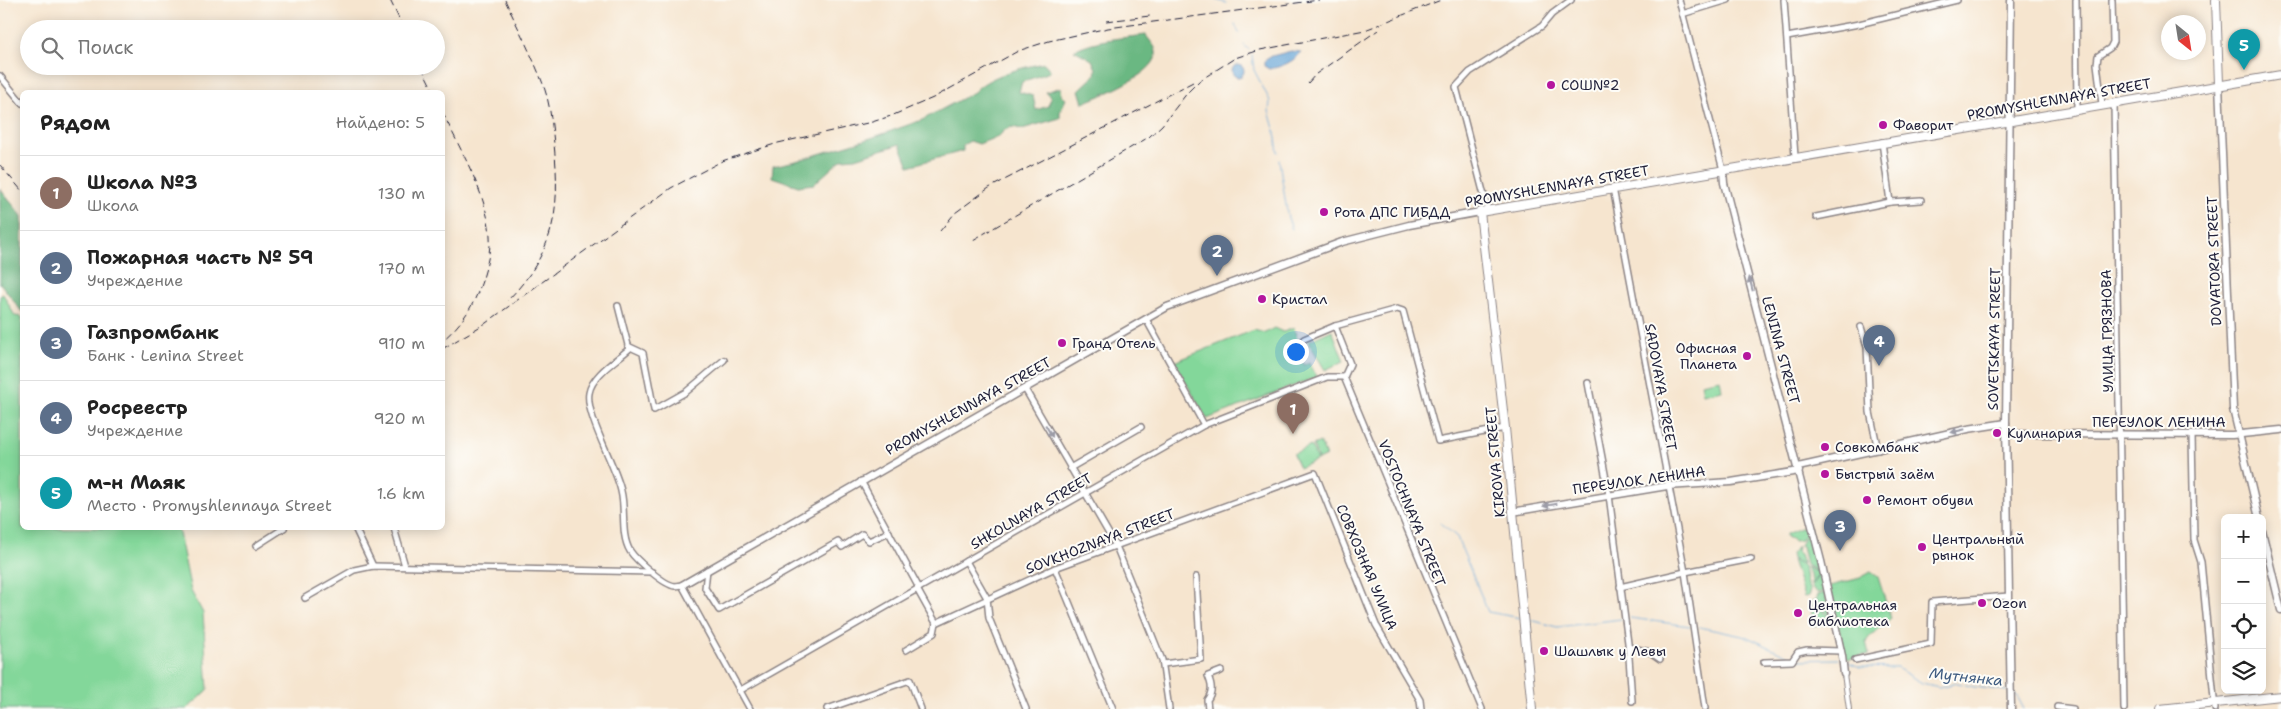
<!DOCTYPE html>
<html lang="ru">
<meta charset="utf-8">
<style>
:root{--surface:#fff;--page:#f2f2f2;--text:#222;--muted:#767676;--line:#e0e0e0;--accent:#b5179e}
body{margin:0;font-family:"Shantell Sans",sans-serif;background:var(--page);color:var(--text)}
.controls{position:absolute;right:15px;bottom:15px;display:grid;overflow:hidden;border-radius:8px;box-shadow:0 2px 12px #0003}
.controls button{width:45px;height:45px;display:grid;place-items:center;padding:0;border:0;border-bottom:1px solid var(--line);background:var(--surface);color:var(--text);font:25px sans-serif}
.compass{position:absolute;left:2161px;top:15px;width:45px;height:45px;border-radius:50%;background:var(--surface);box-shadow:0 2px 12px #0003;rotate:150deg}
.you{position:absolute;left:1295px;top:351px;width:18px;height:18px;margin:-12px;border:4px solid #fff;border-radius:50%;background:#1a73e8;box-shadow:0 0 0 8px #1a73e833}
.badge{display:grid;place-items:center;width:32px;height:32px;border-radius:50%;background:var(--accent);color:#fff;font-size:16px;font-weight:700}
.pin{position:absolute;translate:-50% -41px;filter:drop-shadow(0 1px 2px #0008)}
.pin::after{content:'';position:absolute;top:26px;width:18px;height:15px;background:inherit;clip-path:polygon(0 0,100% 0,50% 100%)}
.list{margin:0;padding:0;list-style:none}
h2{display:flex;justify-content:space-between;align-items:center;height:65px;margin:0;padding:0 20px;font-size:21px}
h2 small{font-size:16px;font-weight:400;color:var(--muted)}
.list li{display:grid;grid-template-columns:32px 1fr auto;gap:15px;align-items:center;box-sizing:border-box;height:75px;padding:0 20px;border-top:1px solid var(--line)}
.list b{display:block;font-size:19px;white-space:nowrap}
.list p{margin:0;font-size:16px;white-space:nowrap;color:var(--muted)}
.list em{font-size:16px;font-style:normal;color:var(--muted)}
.icon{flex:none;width:28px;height:28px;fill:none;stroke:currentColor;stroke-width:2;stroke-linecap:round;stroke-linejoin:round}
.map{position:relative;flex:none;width:2281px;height:709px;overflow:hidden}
.search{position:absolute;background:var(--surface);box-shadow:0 2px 12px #0003;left:20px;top:20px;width:425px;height:55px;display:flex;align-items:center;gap:12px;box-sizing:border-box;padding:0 18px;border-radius:28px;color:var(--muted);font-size:19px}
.panel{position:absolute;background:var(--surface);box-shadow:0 2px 12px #0003;left:20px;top:90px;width:425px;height:440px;border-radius:8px}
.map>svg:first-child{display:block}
</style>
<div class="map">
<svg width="2281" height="709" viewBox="0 0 2281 709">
<rect width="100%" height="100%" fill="#fdfcf7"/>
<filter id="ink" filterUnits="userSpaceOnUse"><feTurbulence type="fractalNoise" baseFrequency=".02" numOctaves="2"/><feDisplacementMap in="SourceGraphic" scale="10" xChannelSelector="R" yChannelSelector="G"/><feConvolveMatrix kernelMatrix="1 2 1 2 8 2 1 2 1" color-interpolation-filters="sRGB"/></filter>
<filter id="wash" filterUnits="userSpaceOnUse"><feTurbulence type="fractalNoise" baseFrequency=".0096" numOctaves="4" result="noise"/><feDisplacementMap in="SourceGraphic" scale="20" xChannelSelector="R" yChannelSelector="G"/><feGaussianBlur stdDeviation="1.12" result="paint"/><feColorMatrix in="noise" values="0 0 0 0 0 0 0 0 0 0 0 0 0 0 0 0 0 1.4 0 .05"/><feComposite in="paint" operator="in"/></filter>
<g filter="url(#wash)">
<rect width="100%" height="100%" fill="#f6e5cf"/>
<g fill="#83d79a" stroke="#527c6a">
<polygon points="3,294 15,316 22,317 22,528 178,528 191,591 203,613 208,690 187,709 0,709 0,296"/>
<polygon points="1274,328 1283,332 1294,328 1299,346 1296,348 1304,365 1309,362 1317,377 1207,419 1174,362 1254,330 1265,333"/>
<polygon points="1332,330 1344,361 1325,370 1308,341"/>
<polygon points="1720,379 1722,390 1703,394 1701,383"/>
<polygon points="1320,442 1326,456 1318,460 1313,445"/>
<polygon points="1311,446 1317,460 1299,468 1293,454"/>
<polygon points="1808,525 1810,527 1801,540 1795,541 1786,537 1786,534"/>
<polygon points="1810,528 1820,571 1819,572 1806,565 1802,546 1800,545"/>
<polygon points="1798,546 1797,552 1800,554 1803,564 1792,559 1791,554"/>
<polygon points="1792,560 1804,566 1806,581 1810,591 1808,596 1804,597"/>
<polygon points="1806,567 1819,573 1811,585 1810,575"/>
<path d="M1871,572L1878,577L1891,619C1883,628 1871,632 1866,642L1869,654L1848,659L1845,656L1830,586L1860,578Z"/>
<polygon points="1820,573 1825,591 1818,593 1813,590 1811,586"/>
<polygon points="1825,593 1831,618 1816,600 1818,595"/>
<polygon points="1815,600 1831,621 1832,622 1813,626 1811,621 1813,601"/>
</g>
<g fill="#6ab882" stroke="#466d5e">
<path d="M1146,35C1150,42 1157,46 1156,55C1154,75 1100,96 1083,103L1079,90L1095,75L1096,69L1092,60L1074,50C1095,39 1123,38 1146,35Z"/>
<path d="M1044,63L1051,71C1045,75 1031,78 1022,82L1019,92L1033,96L1036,110L1048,106L1051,98L1046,92L1061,87L1062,96L1066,99L1060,112V118L1022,129L1012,127L1005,130L999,136L979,144L970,141L963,145V151L909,166L900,144L856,158L842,159L814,184L798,186L772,177L773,166L796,161L874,137L922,120L974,92C987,76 1024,67 1044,63Z"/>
<polygon points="0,189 22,216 22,312 0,283"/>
</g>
<g fill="#63a3d6" stroke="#426288">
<path d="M1291,51L1301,52C1294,62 1281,67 1269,69L1264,66V61L1272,56Z"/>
<circle cx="1238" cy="71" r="6"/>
</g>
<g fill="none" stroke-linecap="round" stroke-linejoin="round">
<g stroke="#63a3d6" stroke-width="1">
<polyline points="1216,0 1226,3"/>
<polyline points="1235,24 1239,33"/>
<polyline points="1244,45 1249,50"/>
<polyline points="1252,55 1254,70 1270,101 1269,111 1275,132 1278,152"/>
<polyline points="1279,160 1288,218 1292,229"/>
<polyline points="1440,523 1457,537 1488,612 1521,618"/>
<polyline points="1630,618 1690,626"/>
<polyline points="1527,619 1557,627 1621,619"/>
<polyline points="1699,627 1747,637 1793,658"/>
<polyline points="1796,660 1839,659"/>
<polyline points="1845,661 1860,667 1897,668 1922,683 1939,687 1958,683 1974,687 2007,691"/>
<polyline points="2013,694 2017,696 2024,709"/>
</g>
</g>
</g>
<g filter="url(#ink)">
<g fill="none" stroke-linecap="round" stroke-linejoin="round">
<defs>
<polyline id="pedestrian" points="1844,674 1849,709"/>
<g id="minor">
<polyline points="1679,0 1723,170"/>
<polyline points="1784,0 1795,157"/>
<polyline points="2076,0 2077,110"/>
<polyline points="1682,14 1728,0"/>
<polyline points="1787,37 1859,24 1957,0"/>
<polyline points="0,76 22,103"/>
<polyline points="2114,103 2124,709"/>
<polyline points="2102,104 2097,64 2098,56 2110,48 2113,42 2112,0"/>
<polyline points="1882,142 1890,202"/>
<polyline points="1613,188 1685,572 1705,708"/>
<polyline points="1488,211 1456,87 1470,72 1542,26 1552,14 1571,0"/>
<polyline points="1816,217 1890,202 1921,200"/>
<path d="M618,306L629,349C617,360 592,375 589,393C585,415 616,466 621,491C626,510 620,534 630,551C636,560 664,585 675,586C675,586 682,585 682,585L750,709"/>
<polyline points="1146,319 1204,425"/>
<polyline points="1335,326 1350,364 1344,377 1482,709"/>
<polyline points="1861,327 1867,347 1870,412 1878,450"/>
<polyline points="1304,339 1335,326 1397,309 1403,311 1438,441 1505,428"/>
<polyline points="628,346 643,353 654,410 686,392 724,360"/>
<polyline points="1588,383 1609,495 1628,643 1632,701"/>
<polyline points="1025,389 1116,546 1162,660 1169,709"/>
<polyline points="2192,435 2194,540 2201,562 2215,709"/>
<polyline points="1070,468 1141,427"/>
<polyline points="861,481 919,588"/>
<polyline points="355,528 373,566"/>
<polyline points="394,528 405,566"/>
<polyline points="256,546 284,528"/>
<polyline points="966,561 987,598 989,618 1026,709"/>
<polyline points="1055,568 1113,709"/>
<polyline points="707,570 705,588 719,610 838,542 842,547 862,534 869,541 889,532"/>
<polyline points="1620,587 1685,572 1751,559"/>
<polyline points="917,589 936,623"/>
<polyline points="305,598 354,570 373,566 652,572"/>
<polyline points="1628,647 1650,652 1660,659"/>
<polyline points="906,650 934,633 936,623 1055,568 1315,473 1376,625 1420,700 1421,709"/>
<polyline points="1855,660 1931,644 1932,602 2009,596"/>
<polyline points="1764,662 1792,661 1798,652 1807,650 1841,651"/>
<polyline points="1163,664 1201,659 1196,577"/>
<polyline points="739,691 1204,425 1327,377 1344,377"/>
<polyline points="2057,707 2073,709"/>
<polyline points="827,709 910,680 921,709"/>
<path d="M1208,709L1207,700C1213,692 1212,685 1208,676L1221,671"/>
</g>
<g id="tertiary">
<polyline points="2011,0 2006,423 2011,709"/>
<polyline points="2219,84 2233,409 2259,518"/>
<polyline points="1723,170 1724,183 1821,561 1842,656 1844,674"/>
<polyline points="2006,434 2232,435 2281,430"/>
<polyline points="1798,467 1968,429 2006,423"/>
<polyline points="1512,512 1667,486 1731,482 1799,471"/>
<polyline points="2262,531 2281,610"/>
<polyline points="682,585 1167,307 1342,242 1409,225 1480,212"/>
</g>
<g id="secondary">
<polyline points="2216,0 2219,84"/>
<polyline points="1532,709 1505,428 1480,212 2281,75"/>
<polyline points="2160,709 2281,696"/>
</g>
</defs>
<use href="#pedestrian" stroke="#8c8485" stroke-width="6"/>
<use href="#minor" stroke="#8c8485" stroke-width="8"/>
<use href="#tertiary" stroke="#8c8485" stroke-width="9"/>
<use href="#secondary" stroke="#8c8485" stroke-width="10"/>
<use href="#pedestrian" stroke="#fff" stroke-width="4"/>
<use href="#minor" stroke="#fff" stroke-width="5"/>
<use href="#tertiary" stroke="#fff" stroke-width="6"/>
<use href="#secondary" stroke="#fff" stroke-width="8"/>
<g stroke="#22223b" stroke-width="1" stroke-dasharray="8 4" stroke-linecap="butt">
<polyline points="390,0 404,29"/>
<path d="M505,0C518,28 532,55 543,84C550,103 552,124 554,144C561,210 555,252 507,301"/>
<polyline points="1106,21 1150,16"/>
<polyline points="421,66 434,92"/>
<polyline points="1308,83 1316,74 1378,30"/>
<path d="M442,111C459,148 488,195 490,236C491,250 487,265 483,278C475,304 463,323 442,341"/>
<polyline points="0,165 22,191"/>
<polyline points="940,231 955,213 989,188 1193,82"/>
<polyline points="973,240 1149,137 1162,125 1188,92 1199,81 1235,58 1260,50 1365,30 1441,0"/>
<polyline points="442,349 486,323 671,188 722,161 778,143 872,122 891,116 933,98 1018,51 1049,41 1108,28 1319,0"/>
</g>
</g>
<defs><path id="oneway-solid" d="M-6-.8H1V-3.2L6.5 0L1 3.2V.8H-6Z" transform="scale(1.25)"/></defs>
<g fill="#9c9ca7">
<use href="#oneway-solid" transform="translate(1751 284) rotate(-104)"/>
<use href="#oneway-solid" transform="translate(1049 431) rotate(60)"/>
<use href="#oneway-solid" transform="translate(1958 431) rotate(167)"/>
<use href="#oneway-solid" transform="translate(1550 505) rotate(170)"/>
</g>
</g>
<g fill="#b5179e" stroke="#fdfcf7" stroke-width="2">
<circle cx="1551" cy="85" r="5"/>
<circle cx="1883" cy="125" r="5"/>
<circle cx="1324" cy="212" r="5"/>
<circle cx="1262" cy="299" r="5"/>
<circle cx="1062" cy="343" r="5"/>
<circle cx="1747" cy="356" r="5"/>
<circle cx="1997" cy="433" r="5"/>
<circle cx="1825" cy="447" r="5"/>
<circle cx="1825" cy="474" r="5"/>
<circle cx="1867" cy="500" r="5"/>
<circle cx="1922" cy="547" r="5"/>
<circle cx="1982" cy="603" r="5"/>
<circle cx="1798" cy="613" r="5"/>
<circle cx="1544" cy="651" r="5"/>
</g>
<g text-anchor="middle" stroke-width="4" stroke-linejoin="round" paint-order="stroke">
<g font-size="14" fill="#22223b" stroke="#fdfcf7" text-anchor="start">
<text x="1561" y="90">СОШ№2</text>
<text x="1893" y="130">Фаворит</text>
<text x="1334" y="217">Рота ДПС ГИБДД</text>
<text x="1272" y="304">Кристал</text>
<text x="1072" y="348">Гранд Отель</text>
<text x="1737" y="353" text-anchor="end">Офисная<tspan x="1737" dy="16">Планета</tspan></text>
<text x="2007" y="438">Кулинария</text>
<text x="1835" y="452">Совкомбанк</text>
<text x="1835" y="479">Быстрый заём</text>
<text x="1877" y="505">Ремонт обуви</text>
<text x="1932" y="544">Центральный<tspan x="1932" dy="16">рынок</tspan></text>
<text x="1992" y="608">Ozon</text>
<text x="1808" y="610">Центральная<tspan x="1808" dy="16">библиотека</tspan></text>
<text x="1554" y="656">Шашлык у Левы</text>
</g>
<g font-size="14" fill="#22223b" stroke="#fdfcf7">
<text transform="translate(2059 99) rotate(-10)" y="5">PROMYSHLENNAYA STREET</text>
<text transform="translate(1557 186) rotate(-10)" y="5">PROMYSHLENNAYA STREET</text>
<text transform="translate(2214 261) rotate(-92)" y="5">DOVATORA STREET</text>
<text transform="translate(2107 331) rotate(-91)" y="5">УЛИЦА ГРЯЗНОВА</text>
<text transform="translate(1994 339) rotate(-89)" y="5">SOVETSKAYA STREET</text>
<text transform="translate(1781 350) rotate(75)" y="5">LENINA STREET</text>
<text transform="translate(1661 387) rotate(80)" y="5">SADOVAYA STREET</text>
<text transform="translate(968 406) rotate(-29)" y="5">PROMYSHLENNAYA STREET</text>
<text x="2159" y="427">ПЕРЕУЛОК ЛЕНИНА</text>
<text transform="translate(1495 462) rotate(-95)" y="5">KIROVA STREET</text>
<text transform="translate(1639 480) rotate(-8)" y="5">ПЕРЕУЛОК ЛЕНИНА</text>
<text transform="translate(1031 511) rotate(-30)" y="5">SHKOLNAYA STREET</text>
<text transform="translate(1412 513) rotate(68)" y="5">VOSTOCHNAYA STREET</text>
<text transform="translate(1100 541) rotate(-21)" y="5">SOVKHOZNAYA STREET</text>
<text transform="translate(1367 567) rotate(67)" y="5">СОВХОЗНАЯ УЛИЦА</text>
</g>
<g font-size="15" font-style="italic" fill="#3f5c81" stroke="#fdfcf7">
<text transform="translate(1966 677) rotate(6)" y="5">Мутнянка</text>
</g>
</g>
</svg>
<div class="controls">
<button>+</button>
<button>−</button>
<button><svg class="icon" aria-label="locate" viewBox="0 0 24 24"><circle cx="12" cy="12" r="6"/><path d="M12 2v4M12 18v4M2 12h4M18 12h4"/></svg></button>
<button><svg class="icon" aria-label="layers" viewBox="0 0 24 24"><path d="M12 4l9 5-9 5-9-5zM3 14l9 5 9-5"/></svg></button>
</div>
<svg class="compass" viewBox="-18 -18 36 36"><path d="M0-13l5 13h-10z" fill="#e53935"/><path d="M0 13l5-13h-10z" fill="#767676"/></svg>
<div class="you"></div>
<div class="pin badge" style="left:1293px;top:434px;background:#8d6e63">1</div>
<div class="pin badge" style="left:1217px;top:276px;background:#5c6f8a">2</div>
<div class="pin badge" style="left:1840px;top:551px;background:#5c6f8a">3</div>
<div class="pin badge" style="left:1879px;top:366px;background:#5c6f8a">4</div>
<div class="pin badge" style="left:2244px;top:70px;background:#0f9aa8">5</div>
<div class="search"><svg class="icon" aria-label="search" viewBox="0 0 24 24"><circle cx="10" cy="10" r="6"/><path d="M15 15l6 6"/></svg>Поиск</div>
<section class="panel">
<h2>Рядом<small>Найдено: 5</small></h2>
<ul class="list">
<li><span class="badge" style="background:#8d6e63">1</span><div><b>Школа №3</b><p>Школа</p></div><em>130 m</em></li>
<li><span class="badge" style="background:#5c6f8a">2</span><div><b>Пожарная часть № 59</b><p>Учреждение</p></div><em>170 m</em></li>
<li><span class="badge" style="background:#5c6f8a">3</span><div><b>Газпромбанк</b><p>Банк · Lenina Street</p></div><em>910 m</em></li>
<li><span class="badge" style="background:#5c6f8a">4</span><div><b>Росреестр</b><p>Учреждение</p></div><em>920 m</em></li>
<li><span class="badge" style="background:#0f9aa8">5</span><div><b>м-н Маяк</b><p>Место · Promyshlennaya Street</p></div><em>1.6 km</em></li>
</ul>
</section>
</div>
